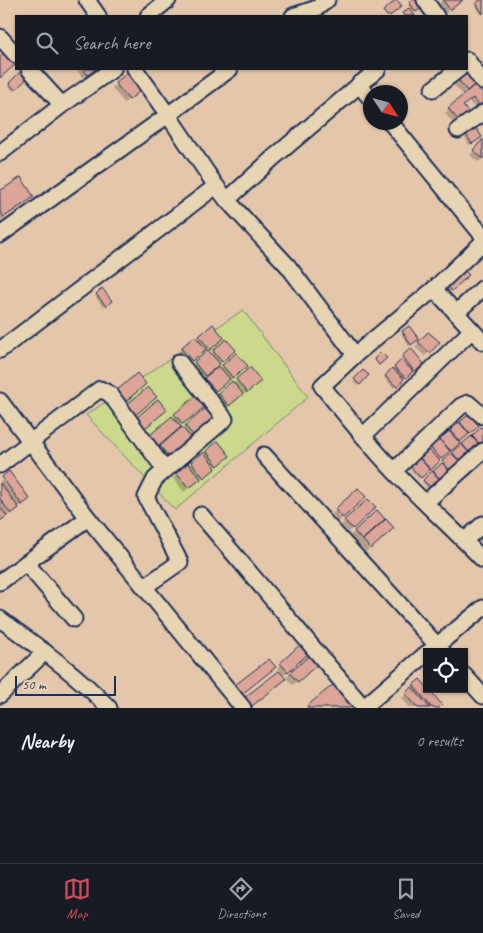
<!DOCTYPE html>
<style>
:root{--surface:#171b24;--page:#20242c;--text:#f1f3f6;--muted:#9ea1a6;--line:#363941;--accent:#d1495b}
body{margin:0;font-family:Caveat,sans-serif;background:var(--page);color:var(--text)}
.controls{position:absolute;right:15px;bottom:15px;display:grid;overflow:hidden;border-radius:0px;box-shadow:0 1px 4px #0004}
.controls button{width:45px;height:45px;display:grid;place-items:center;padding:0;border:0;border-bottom:1px solid var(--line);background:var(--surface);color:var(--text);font:25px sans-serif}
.compass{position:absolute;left:363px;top:85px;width:45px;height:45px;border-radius:50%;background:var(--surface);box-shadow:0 1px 4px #0004;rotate:126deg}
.scale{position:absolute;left:15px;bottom:12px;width:101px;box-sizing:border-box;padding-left:5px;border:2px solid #1b2f5e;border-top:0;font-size:14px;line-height:18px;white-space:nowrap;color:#1b2f5e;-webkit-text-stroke:4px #e7d4b2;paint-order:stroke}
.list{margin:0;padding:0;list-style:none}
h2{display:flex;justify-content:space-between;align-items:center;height:65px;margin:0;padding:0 20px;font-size:21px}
h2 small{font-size:16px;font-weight:400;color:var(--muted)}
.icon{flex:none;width:28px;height:28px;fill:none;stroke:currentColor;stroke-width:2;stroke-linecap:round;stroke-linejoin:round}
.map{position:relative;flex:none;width:483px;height:708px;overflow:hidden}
.search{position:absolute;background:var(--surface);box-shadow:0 1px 4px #0004;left:15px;right:15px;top:15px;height:55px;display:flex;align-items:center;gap:12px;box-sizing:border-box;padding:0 18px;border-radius:0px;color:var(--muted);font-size:19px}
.sheet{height:155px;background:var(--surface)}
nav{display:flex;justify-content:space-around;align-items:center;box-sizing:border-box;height:70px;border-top:1px solid var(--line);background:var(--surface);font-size:14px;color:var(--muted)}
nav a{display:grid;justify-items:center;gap:2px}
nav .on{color:var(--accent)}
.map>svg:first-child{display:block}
</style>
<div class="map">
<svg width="483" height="708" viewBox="0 0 483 708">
<rect width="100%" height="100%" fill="#e4c6aa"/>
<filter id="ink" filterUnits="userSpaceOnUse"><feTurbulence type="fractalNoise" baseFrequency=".02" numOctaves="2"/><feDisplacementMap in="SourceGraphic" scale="10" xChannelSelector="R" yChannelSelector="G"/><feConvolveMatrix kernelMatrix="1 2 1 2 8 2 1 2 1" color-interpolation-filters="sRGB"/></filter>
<g filter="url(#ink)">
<polygon fill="#ccd88b" stroke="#748474" points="243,310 308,397 175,510 86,415"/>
<g fill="#0003">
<polygon points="414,0 421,8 414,13 408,5"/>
<polygon points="443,0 462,0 445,13 439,4"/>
<polygon points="482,0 483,13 481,14 475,6"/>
<polygon points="76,69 95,69 83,78"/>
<polygon points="22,72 27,77 13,91 8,85"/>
<polygon points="466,72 472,85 474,87 483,92 483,101 475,108 468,101 462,107 467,113 454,124 445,113 464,96 453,84"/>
<polygon points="116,84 139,91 124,103 112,88"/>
<polygon points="465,132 478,139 469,145 463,134"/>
<polygon points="483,141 483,158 478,162 470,155"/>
<polygon points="0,193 33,197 26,203 0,221"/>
<polygon points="467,275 447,294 443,289"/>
<polygon points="102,290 111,301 103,307 95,296"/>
<polygon points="213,326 218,342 207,351 210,355 213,352 230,354 201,379 191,367 206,354 203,350 187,364 177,353 195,338 197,340"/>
<polygon points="403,332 416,341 409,346 401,334"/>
<polygon points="428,334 438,342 425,356 415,347"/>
<polygon points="411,350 418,368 410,375 409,373 394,388 384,378 400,362 398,361"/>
<polygon points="223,366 242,370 229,381 227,380 211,395 201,383"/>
<polygon points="250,369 255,385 242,396 241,395 224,409 215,398 233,384"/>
<polygon points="363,372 367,376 357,386 353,382"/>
<polygon points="196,397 200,410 180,427 182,430 186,426 210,421 164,460 147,440"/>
<polygon points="468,416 477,426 438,461 419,479 410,469 430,451 429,450 431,448"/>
<polygon points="481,429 483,431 483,445 431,492 422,482 442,464 442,463 443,462"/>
<polygon points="206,451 224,460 184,492 173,478"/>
<polygon points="9,473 24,503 6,517 5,515 0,521 0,481"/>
<polygon points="358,490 365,497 338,522 332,514"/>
<polygon points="368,500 374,507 348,532 341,525"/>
<polygon points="377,511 392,528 366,552 350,536"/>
<polygon points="483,533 483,544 477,538"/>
<polygon points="303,644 310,651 284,675 282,674 281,675 280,684 249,708 242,702 280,671 277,668"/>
<polygon points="313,654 319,661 293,685 286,678"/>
<polygon points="420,681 438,708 410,708 402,698"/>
</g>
<g fill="#dda597" stroke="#1b2f5e">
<polygon points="396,0 397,0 402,6 390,16 387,16 383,11"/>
<polygon points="412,0 420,0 424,6 416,12 409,2"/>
<polygon points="443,0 463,0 450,10"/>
<polygon points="480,0 483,0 483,14 476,3"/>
<polygon points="409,8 415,16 404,16 402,13"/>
<polygon points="5,51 16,64 0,78 0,56"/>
<polygon points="83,69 96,69 88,75"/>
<polygon points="22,70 29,77 15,90 9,83"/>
<polygon points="131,70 145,87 129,100 115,83"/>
<polygon points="466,70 477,82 467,91 457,78"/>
<polygon points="477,83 483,90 483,102 479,105 473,98 463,106 469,113 459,121 448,108"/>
<polygon points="474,125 482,137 472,144 464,131"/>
<polygon points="483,139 483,159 473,150"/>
<polygon points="21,177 34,197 4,217 0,211 0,191"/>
<polygon points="462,268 469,275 452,291 446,284"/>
<polygon points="102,288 112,301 106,306 96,294"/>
<polygon points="213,324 224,338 210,350 199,336"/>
<polygon points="409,326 419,339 411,345 402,331"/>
<polygon points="428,332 440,342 430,353 418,342"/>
<polygon points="195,336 206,349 192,361 181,348"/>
<polygon points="226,339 236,350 222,362 213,351"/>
<polygon points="411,348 424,364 415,372 402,356"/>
<polygon points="208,350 220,364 205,376 194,362"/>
<polygon points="381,352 387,358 379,365 374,359"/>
<polygon points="236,353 248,366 233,378 222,365"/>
<polygon points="401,360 413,371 406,378 394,367"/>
<polygon points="219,366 230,379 216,391 204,378"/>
<polygon points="250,367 261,381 247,393 236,379"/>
<polygon points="392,368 404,379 397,387 385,376"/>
<polygon points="363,370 369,375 360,385 354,379"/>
<polygon points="137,373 146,384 124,403 115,392"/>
<polygon points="232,381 243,394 229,406 218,393"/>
<polygon points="148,387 157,397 134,416 125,406"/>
<polygon points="197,395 206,406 183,424 174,414"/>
<polygon points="158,399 167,410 144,429 136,418"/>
<polygon points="207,407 216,417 194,436 185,426"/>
<polygon points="469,414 479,426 470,434 460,422"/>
<polygon points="172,416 181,427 159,446 150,435"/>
<polygon points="459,422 469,434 460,442 450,431"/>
<polygon points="182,427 191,438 169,457 160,446"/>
<polygon points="481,427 483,429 483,447 472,436"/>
<polygon points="449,431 460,443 451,451 440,439"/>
<polygon points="471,436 482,448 473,456 462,444"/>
<polygon points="439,439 450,451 441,459 430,447"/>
<polygon points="218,441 230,456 218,466 206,451"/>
<polygon points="461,444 472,456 463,464 452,452"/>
<polygon points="429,450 440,461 431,470 420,458"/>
<polygon points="204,452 216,468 204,478 191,462"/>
<polygon points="451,453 462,464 453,473 442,461"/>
<polygon points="419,458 430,470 421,478 410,466"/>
<polygon points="188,463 201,479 189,488 176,473"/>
<polygon points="442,463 453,475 444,483 433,471"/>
<polygon points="9,471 30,499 22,505 2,477"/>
<polygon points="432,471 443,483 434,491 423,480"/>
<polygon points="0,483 19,508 11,514 0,499"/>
<polygon points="358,488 366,497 343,518 335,509"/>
<polygon points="368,499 376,507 353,529 344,520"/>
<polygon points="0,507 7,516 0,521"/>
<polygon points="377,510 385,519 362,540 354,531"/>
<polygon points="386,519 394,528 371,549 363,540"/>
<polygon points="303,642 311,651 288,672 280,663"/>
<polygon points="313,652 321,661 298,682 290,673"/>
<polygon points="269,659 276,667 242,694 235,685"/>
<polygon points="279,671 286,679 252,706 245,697"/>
<polygon points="420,679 427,687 427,689 429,689 442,705 439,708 432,708 413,685"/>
<polygon points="334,684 352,706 350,708 308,708 307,706"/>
<polygon points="412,687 430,708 418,708 405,693"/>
</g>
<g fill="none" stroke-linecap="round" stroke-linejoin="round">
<defs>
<g id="minor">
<polyline points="87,0 98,16"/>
<polyline points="425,0 436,16"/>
<polyline points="148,16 168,0"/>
<polyline points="293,16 317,8 327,0"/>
<polyline points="0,37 16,55"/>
<polyline points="467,60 483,82"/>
<polyline points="29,69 62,105"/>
<polyline points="135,69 168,115 216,186 227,200 288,266 355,355"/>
<polyline points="359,84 370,98"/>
<polyline points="433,89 459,69"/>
<polyline points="390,122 483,236"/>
<polyline points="458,130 483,113"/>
<polyline points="0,153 62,105 113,69"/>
<polyline points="227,200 273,158 378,69"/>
<polyline points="0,235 168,115 230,69"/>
<path d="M483,242L434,289L355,355L322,386C346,415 368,444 394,471C422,502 454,529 483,560"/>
<polyline points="434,289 483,342"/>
<polyline points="456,313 483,288"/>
<polyline points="0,350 216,186"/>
<polyline points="0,401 88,518 243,708"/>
<polyline points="363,436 472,330"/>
<polyline points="264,455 443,652"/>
<polyline points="0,465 100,389 110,394 165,470"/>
<polyline points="394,471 461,406 468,403 483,416"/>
<polyline points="426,502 483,451"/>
<polyline points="201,515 364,708"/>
<polyline points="465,540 483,524"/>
<polyline points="26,563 74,619"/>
<polyline points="0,582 88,518"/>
<polyline points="144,587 180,562 146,497 155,479 225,419 179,362"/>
<path d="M0,619C37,646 78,675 109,708"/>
<polyline points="430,651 483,608"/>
<polyline points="464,675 483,696"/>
<polyline points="0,695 45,652"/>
<polyline points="363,708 427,653"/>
</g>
</defs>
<use href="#minor" stroke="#1b2f5e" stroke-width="19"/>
<use href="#minor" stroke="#e7d4b2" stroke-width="15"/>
</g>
</g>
</svg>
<div class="controls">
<button><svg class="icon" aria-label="locate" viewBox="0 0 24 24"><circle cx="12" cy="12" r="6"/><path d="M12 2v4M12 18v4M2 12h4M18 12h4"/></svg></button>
</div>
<svg class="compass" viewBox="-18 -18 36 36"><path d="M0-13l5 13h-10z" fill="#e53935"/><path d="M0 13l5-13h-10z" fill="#9ea1a6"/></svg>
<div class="scale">50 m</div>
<div class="search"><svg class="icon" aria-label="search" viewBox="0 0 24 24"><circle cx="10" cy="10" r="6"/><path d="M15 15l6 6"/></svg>Search here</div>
</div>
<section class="sheet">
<h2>Nearby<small>0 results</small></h2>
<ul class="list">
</ul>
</section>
<nav>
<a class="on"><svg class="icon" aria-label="map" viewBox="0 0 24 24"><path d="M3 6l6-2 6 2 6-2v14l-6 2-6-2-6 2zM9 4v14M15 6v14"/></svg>Map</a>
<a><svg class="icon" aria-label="directions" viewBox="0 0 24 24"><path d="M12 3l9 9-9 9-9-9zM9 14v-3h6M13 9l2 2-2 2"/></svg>Directions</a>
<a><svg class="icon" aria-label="saved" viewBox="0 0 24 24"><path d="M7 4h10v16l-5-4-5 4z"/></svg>Saved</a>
</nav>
